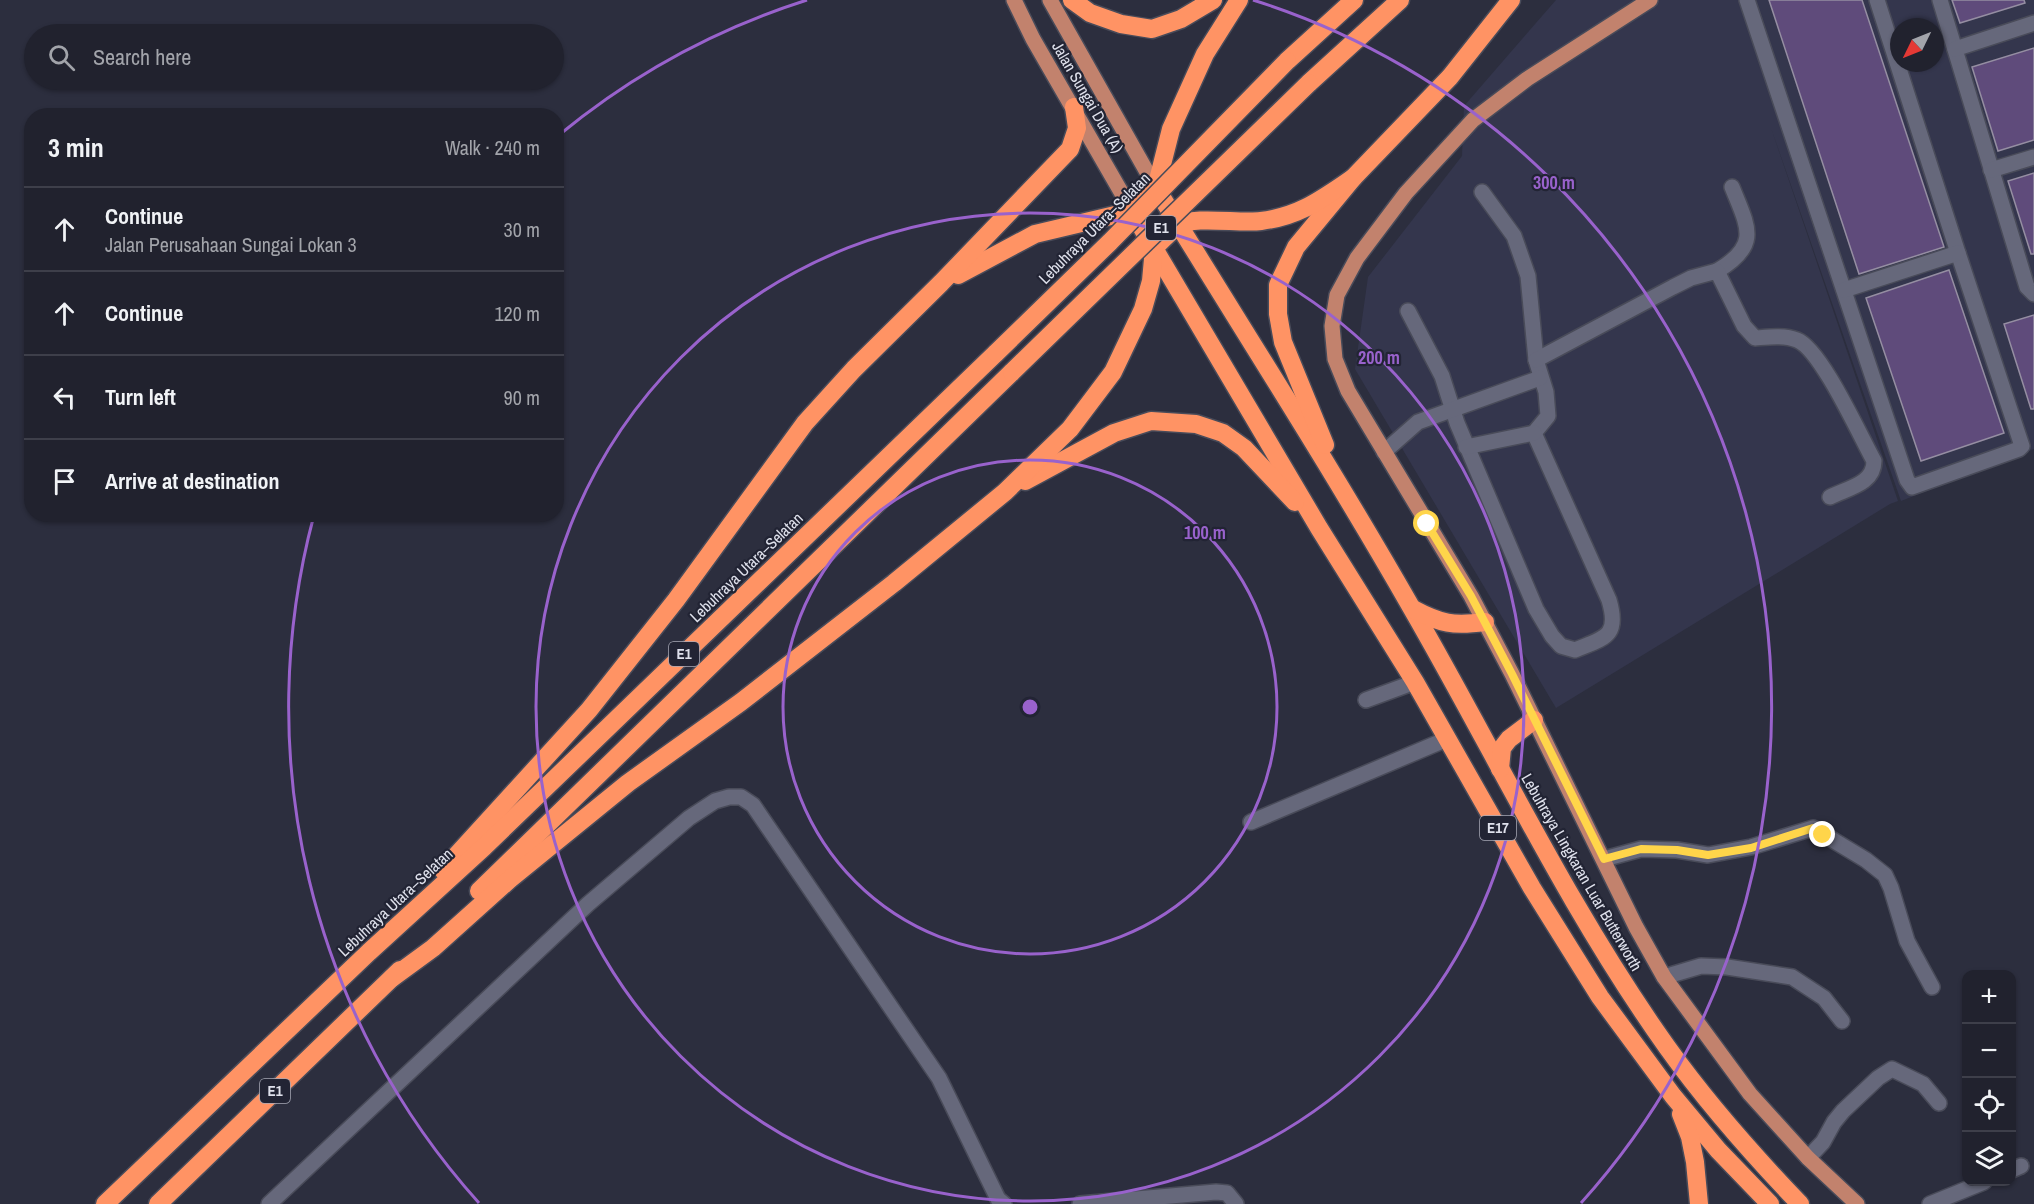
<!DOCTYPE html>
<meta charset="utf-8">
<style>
:root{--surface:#21222e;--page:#2d2f3a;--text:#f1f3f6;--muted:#a2a4aa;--line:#3e3f4a}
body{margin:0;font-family:"Archivo Narrow",sans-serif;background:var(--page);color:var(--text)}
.controls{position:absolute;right:18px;bottom:18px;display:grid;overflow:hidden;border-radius:12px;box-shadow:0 2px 4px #0004}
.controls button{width:54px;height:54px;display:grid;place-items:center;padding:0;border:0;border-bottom:2px solid var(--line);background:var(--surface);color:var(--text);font:30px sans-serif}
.compass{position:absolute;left:1890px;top:18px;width:54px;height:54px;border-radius:50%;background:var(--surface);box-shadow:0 2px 4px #0004;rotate:227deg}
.stop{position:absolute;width:18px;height:18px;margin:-14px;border:4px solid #ffd54a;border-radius:50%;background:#fff}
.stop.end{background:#ffd54a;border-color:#fff;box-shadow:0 2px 6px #0008}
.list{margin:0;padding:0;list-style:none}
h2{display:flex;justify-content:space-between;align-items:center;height:78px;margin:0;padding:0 24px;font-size:26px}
h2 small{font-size:20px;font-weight:400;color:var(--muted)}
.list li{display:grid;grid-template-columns:39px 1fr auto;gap:18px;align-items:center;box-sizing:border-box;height:84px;padding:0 24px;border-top:2px solid var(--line)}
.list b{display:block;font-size:22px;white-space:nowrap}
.list p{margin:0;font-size:20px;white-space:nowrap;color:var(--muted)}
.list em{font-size:20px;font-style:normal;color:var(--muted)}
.icon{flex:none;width:33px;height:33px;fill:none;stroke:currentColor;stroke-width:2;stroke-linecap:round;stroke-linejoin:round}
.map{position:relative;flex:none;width:2034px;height:1204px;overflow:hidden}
.search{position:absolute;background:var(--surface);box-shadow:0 2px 4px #0004;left:24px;top:24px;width:540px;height:66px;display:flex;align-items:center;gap:15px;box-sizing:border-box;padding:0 21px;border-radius:33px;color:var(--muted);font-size:22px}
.panel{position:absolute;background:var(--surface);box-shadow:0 2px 4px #0004;left:24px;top:108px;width:540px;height:414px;border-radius:24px}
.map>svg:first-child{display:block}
</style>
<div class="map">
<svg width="2034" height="1204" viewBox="0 0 2034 1204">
<rect width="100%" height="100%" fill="#2c2e3e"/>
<path fill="#34364d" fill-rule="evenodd" d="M1556,0H2034V449L1901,501L1771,128L1898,501L1890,504L1556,708L1355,369L1368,277L1462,156L1464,106ZM1899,27H1935V63H1899Z"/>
<g fill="#5f4b7b" stroke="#958ea2" stroke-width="1.5">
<polygon points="1769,0 1862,0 1944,247 1859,274"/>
<polygon points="1952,0 2024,0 2025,3 1960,23"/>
<polygon points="2034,48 2034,140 1998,151 1972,67"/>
<polygon points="2034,173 2034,254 2031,254 2008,181"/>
<polygon points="1949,270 2004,433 1921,461 1866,298"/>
<polygon points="2034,315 2034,409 2031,409 2004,324"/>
</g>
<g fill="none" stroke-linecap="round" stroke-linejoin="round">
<defs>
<g id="minor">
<polyline points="1747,0 1907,480 1912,487 2019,449 2022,446 1958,253 1877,0"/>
<polyline points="1940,0 2027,287 2034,294"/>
<polyline points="1955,49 2034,23"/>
<polyline points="1991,170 2034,157"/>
<path d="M1717,271C1761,245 1748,227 1732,187"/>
<polyline points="1844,290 1958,253"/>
<path d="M1408,311L1442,376L1457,423L1536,609L1552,636L1561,646L1575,650C1604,638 1620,637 1609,600L1534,433L1548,416L1546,392L1536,360L1528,276L1514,236L1482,192"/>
<path d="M1536,360L1673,287L1691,278L1717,271L1744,326L1755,338C1769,337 1784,335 1797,340C1821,349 1860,436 1874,461C1874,484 1848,488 1830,497"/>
<polyline points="1466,447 1534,433"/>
<polyline points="1384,452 1418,422 1540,378"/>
<polyline points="1366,700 1415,682"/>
<polyline points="1251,822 1447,739"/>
<polyline points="1604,859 1641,849 1677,850 1708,855 1751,847 1813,828 1866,860 1885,875 1891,888 1907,941 1932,987"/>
<polyline points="1664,977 1701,966 1727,967 1792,977 1824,998 1842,1021"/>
<polyline points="1808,1158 1823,1142 1834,1122 1843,1111 1878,1078 1892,1069 1923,1084 1939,1103"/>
<polyline points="2012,1170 2021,1166"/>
<polyline points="269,1204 588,904 689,818 715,801 729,797 741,797 753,805 939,1078 998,1199 1004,1204"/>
<polyline points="1080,1204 1216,1192 1227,1193 1236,1204"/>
<polyline points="1930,1204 1984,1182"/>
</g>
<g id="major">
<polyline points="1014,0 1033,39 1132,211"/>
<polyline points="1050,0 1156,188"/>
<polyline points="1650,0 1527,79 1473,120 1406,193 1357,258 1337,295 1332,326 1335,359 1348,391 1471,596 1512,674 1636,927 1664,977 1750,1094 1808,1158 1857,1204"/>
</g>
<g id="highway">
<polyline points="1072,0 1090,13 1121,24 1152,29 1181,19 1213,0"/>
<polyline points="1287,61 1354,0"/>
<polyline points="1309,83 1400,0"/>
<path d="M1156,188C1241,327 1330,465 1411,607C1496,754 1568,908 1667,1047C1707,1103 1753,1155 1800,1204"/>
<polyline points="1132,211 1319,528 1415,682 1532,888 1600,997 1673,1096 1718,1150 1770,1204"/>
<polyline points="958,275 1035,234 1132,211 1156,188 1171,129 1205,54 1239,0"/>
<polyline points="1325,445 1283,342 1278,314 1278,285 1296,247 1353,178 1450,77 1511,0"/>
<polyline points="1025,481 1114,433 1151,421 1196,424 1223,433 1244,448 1295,502"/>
<path d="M1413,609C1441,624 1453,626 1485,622"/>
<polyline points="1500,769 1502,748 1509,739 1534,720"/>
<polyline points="443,870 589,710 676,600 805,423 854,369 941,283 1070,149 1077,128 1074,107"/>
<polyline points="479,891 1012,372"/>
<path d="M392,978L433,948L510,879L628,783L741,702L894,583L1005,492L1070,429L1113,372L1143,309L1151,281L1154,248C1162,241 1170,231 1178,226C1194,215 1239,224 1261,221C1300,216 1322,199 1353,178"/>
<polyline points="1681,1114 1690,1137 1695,1162 1699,1204"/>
<polyline points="105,1204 369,952 484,847 996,353"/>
<polyline points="158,1204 400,970"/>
</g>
</defs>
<use href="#minor" stroke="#494b59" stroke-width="18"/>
<use href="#major" stroke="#494b59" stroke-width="18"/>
<use href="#highway" stroke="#494b59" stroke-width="21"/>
<use href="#minor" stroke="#66687b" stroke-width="15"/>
<use href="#major" stroke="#c2826d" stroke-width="15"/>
<use href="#highway" stroke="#ff9364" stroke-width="18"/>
<defs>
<g id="highway-bridge">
<polyline points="996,353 1110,242 1287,61"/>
<polyline points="1012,372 1309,83"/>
</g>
</defs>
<use href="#highway-bridge" stroke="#494b59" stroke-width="21" stroke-linecap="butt"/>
<use href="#highway-bridge" stroke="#ff9364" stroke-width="18"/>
</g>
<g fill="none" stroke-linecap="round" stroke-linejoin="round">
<polyline stroke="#ffd54a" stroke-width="8" points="1427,524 1471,596 1512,674 1604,859 1641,849 1677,850 1708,855 1751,848 1813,828 1823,835"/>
</g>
<g fill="none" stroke="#9962cc" stroke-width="3">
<circle cx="1030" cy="707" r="247"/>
<circle cx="1030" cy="707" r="494"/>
<path d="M479 1203A741 741 0 0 1 314 515M559 135A741 741 0 0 1 807 0M1253 0A741 741 0 0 1 1581 1203"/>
</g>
<g text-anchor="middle" stroke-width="4.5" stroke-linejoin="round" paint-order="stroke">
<g fill="#222434" stroke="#a6a8b5" stroke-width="1.5">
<rect x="1146" y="216" width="30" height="24" rx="4.5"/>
<rect x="669" y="642" width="30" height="24" rx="4.5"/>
<rect x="1480" y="816" width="36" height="24" rx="4.5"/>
<rect x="260" y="1079" width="30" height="24" rx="4.5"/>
</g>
<g font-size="15" font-weight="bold" fill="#dfe1ec">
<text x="1161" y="233">E1</text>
<text x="684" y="659">E1</text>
<text x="1498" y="833">E17</text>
<text x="275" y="1096">E1</text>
</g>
<g font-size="16" fill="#dfe1ec" stroke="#222434">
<text transform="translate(1088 97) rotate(60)" y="6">Jalan Sungai Dua (A)</text>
<text transform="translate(1094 228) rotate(-45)" y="6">Lebuhraya Utara–Selatan</text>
<text transform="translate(746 567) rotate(-44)" y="6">Lebuhraya Utara–Selatan</text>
<text transform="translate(1582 872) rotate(60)" y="6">Lebuhraya Lingkaran Luar Butterworth</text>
<text transform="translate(395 902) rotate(-43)" y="6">Lebuhraya Utara–Selatan</text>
</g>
</g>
<circle cx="1030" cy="707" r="9" fill="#9962cc" stroke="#222434" stroke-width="3"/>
<g font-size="18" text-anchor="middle" font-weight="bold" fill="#9962cc" stroke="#222434" stroke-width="4.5" stroke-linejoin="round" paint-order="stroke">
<text x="1554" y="189">300 m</text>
<text x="1379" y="364">200 m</text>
<text x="1205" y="539">100 m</text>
</g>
</svg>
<div class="controls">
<button>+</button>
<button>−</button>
<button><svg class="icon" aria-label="locate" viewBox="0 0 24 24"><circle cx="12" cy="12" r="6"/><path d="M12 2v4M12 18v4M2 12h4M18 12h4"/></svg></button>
<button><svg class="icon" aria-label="layers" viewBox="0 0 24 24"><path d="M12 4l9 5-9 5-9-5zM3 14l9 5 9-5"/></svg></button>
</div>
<svg class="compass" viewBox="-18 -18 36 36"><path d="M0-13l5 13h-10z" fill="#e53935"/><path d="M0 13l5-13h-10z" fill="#a2a4aa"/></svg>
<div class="stop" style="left:1427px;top:524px"></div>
<div class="stop end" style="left:1823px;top:835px"></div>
<div class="search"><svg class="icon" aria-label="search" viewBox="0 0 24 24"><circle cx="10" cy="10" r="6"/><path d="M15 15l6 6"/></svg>Search here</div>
<section class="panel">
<h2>3 min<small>Walk · 240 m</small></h2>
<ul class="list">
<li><svg class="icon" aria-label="ahead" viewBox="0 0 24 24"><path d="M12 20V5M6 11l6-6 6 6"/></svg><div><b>Continue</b><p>Jalan Perusahaan Sungai Lokan 3</p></div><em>30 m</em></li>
<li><svg class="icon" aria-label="ahead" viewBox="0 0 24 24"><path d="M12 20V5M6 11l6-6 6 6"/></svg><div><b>Continue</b></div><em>120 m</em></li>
<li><svg class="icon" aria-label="left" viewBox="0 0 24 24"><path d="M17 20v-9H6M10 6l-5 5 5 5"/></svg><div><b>Turn left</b></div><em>90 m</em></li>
<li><svg class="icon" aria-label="arrive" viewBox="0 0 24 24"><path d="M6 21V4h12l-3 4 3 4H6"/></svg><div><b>Arrive at destination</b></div></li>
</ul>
</section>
</div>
